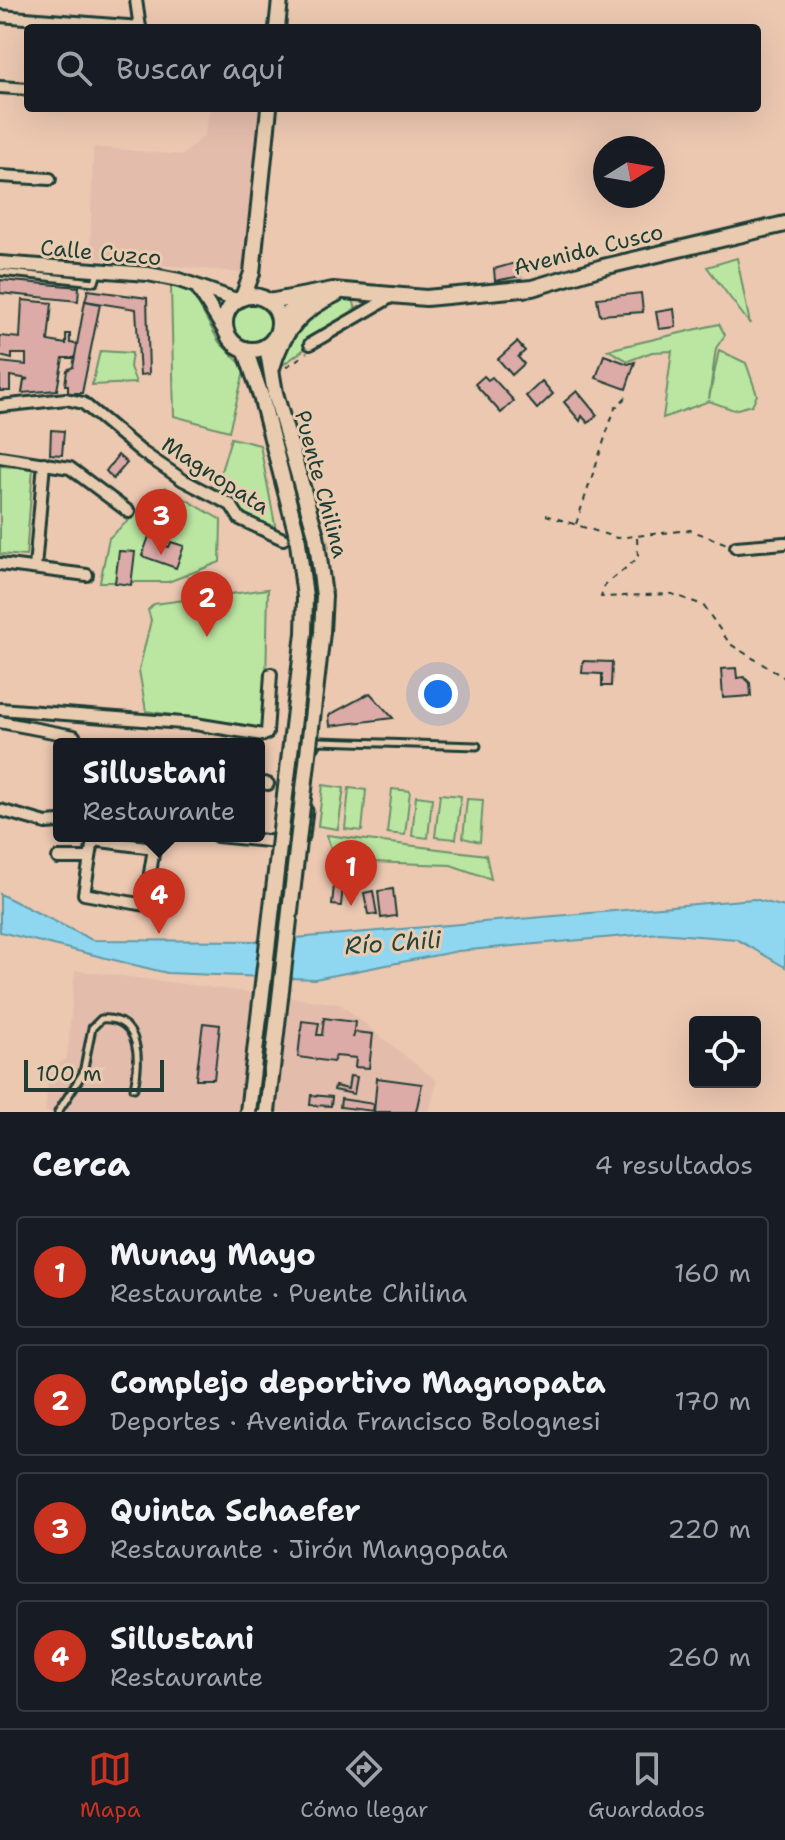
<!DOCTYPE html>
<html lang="es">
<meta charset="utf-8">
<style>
:root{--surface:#171b24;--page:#20242c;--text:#f1f3f6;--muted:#9ea1a6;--line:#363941;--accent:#c8321e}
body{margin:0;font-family:"Shantell Sans",sans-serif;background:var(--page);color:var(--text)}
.controls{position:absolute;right:24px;bottom:24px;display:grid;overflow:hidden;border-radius:8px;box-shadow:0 8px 32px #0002}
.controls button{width:72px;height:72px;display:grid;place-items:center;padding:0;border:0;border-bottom:2px solid var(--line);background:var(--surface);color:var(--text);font:40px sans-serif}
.compass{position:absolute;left:593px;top:136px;width:72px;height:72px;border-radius:50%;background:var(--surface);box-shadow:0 8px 32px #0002;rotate:79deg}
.scale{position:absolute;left:24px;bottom:20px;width:140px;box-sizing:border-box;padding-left:8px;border:4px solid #1f3d34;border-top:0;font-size:22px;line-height:28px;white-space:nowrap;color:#1f3d34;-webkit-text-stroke:6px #e9ccb0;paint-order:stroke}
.you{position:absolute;left:438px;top:694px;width:28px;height:28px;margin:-20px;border:6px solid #fff;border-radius:50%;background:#1a73e8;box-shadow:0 0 0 12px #1a73e833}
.badge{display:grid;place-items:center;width:52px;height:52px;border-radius:50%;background:var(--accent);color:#fff;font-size:26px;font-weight:700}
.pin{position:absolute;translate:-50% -66px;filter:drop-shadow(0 2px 4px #0008)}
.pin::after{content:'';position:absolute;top:42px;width:28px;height:24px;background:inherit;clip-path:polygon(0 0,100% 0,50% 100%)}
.popup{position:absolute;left:53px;top:738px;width:212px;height:104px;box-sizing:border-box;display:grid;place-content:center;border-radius:8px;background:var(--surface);filter:drop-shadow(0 2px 6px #0005);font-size:26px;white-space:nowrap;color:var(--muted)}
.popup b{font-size:30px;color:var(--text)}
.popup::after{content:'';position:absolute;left:50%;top:100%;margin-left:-16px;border:16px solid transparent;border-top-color:var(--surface)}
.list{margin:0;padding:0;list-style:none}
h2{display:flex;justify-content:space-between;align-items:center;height:104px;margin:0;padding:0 32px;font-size:34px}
h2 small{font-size:26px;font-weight:400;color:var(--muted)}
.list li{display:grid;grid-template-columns:52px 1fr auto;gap:24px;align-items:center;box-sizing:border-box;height:112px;margin:0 16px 16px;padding:0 16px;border:2px solid var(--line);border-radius:8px}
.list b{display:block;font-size:30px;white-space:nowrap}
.list p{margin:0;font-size:26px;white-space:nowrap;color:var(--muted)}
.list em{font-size:26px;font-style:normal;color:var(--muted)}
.icon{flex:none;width:44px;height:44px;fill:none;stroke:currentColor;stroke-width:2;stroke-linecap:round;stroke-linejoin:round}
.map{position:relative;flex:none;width:785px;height:1112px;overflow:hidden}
.search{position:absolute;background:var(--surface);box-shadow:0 8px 32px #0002;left:24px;right:24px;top:24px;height:88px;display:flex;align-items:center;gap:20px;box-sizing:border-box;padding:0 28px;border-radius:8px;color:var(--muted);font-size:30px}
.sheet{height:616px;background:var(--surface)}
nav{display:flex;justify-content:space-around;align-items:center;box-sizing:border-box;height:112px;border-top:2px solid var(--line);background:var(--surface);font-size:22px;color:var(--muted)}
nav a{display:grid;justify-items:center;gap:4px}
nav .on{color:var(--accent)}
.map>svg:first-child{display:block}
</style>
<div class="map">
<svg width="785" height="1112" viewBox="0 0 785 1112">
<rect width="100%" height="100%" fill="#ecc8b1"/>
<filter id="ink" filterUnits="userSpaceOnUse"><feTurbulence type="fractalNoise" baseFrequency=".0125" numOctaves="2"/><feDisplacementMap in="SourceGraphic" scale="16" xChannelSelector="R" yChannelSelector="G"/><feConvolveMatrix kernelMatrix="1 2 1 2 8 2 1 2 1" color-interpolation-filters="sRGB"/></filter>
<g filter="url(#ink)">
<g fill="#e4bcac">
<polygon points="210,108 260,108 244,273 90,258 93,147 182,155 205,135"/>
<polygon points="75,970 340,1004 437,1081 429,1112 45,1112 49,1070 67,1058"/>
</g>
<g fill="#bbe6a2" stroke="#6d926b" stroke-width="2">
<polygon points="737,258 750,324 707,267"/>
<polygon points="171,286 191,291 219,342 245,368 229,431 174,416"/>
<path d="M347,298L354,302L356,311L306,342V348L280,367C277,344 308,310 328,301C333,299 342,299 347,298Z"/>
<circle cx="253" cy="321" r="21"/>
<polygon points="719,324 725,335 716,348 709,399 719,350 746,363 757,395 752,405 734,410 709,401 663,418 672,351 652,352 628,361 608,350"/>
<polygon points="100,351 132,353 130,367 136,383 92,385"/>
<polygon points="231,438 260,445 276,530 249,517 216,488"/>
<polygon points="0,466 33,468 26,556 0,554"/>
<polygon points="165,487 221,520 220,562 168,582 100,582 109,538"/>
<polygon points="268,589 265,729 146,711 139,670 151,620 148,610 154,604"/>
<polygon points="323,785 344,788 338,829 318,826"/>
<polygon points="349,788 366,790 362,831 345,829"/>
<polygon points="392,789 410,791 405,835 387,833"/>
<polygon points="440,794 461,796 456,839 435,837"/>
<polygon points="416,796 432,798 428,838 412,836"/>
<polygon points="467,799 483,800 480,842 463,838"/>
<polygon points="327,835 486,855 491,879 451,865 370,862 333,857"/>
</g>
<polygon fill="#8fd7f0" stroke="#6299a5" stroke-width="2" points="0,894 92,940 260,941 754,899 785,907 785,967 736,939 660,933 458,951 315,979 167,973 0,932"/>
<g fill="#ddaba7" stroke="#1f3d34" stroke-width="2">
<polygon points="519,262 521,276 495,281 494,269"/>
<polygon points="0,280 79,287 78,301 0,293"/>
<polygon points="88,290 147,298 149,374 140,375 136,309 85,301"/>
<polygon points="641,293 643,312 600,315 597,298"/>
<polygon points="22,300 52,303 48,341 66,344 66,334 70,334 70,343 78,344 75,358 63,358 57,390 22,393 24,380 29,379 10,376 10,391 0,391 0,362 26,365 26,354 12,354 12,359 0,356 0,336 20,338"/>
<polygon points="85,301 100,304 82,393 68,393 68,385 65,385 67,370 73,367"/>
<polygon points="674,309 676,327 659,329 656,312"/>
<polygon points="517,342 525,351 518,357 524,364 512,375 498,359"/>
<polygon points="604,355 628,364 635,362 626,389 596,378"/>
<polygon points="484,376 488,380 492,377 514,401 501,413 475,384"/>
<polygon points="542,381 553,394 537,409 526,396"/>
<polygon points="577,391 597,415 588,423 582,416 580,421 564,402"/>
<polygon points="51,430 64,431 62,455 50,454"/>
<polygon points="118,455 127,463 113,479 106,471"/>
<polygon points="151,531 162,535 159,544 169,547 171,542 184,546 176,568 142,556"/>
<polygon points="119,551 135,552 131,585 115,583"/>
<polygon points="583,661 612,662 611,686 602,686 602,674 582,673"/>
<polygon points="736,668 737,678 744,677 750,683 751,696 723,698 721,669"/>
<polygon points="370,693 393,718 330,726 329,715"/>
<polygon points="334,885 343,886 341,906 332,905"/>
<polygon points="393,889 396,916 381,918 378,891"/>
<polygon points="373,891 377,915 368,914 364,893"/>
<polygon points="324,1018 355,1022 353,1038 355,1032 373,1034 369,1068 355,1067 356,1058 336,1056 333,1062 298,1057 302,1021 319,1023 317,1035 322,1035"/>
<polygon points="203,1023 220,1025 214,1079 196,1079"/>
<polygon points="350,1076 357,1077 354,1094 334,1090 335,1086 348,1089"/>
<polygon points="377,1078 422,1084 416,1112 374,1112"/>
<polygon points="311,1095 332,1097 331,1106 310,1105"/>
<polygon points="341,1099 374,1104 373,1111 340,1107"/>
</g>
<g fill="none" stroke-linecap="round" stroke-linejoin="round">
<polyline stroke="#c3ac98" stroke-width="10" stroke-dasharray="10 5" stroke-linecap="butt" points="293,540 331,545"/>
<defs>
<g id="service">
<polyline points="0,272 95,282 98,272"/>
<polyline points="315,748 319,741 477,746"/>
<polyline points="301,841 306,837 309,810"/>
<path d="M58,1112L83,1073L92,1028L101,1019C142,1016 140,1062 134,1088"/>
</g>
<g id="minor">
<polyline points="136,0 140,28"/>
<polyline points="0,16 140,27"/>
<polyline points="0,87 28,89"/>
<polyline points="0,176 50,179"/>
<polyline points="310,344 391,297"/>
<polyline points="0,406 66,399 83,403 142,452 183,480 231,505 240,519 283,539"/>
<polyline points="0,457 70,468 129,512"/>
<polyline points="736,547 785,543"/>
<polyline points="0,564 87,575"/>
<polyline points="35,568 44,463"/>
<polyline points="0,709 195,724 263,735 267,733 271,674"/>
<polyline points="0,722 74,736 78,744"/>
<polyline points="259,782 268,784"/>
<polyline points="0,810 46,823 59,822"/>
<polyline points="217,836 287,843"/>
<polyline points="154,848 93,840 84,894 145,905 154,848 163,836"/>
<polyline points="58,858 89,858"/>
</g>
<g id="tertiary">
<polyline points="0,263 148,274 179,280 236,300"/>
<polyline points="199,290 228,336"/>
</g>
<g id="secondary">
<polyline points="277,28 280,0"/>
<circle cx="252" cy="323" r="27"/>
<polyline points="243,297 252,273 269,108"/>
<polyline points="269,302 333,290 426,298 532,288 603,267 785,224"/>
<polyline points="279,323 294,307 311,299"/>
<polyline points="267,346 275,393 316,535"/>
<polyline points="245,349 261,396 297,535"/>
<path d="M272,368C282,331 301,310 336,294"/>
</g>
</defs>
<use href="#service" stroke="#1f3d34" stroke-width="11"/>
<use href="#minor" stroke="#1f3d34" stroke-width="16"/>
<use href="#tertiary" stroke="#1f3d34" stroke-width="18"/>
<use href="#secondary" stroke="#1f3d34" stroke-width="20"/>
<g stroke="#1f3d34" stroke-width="2" stroke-dasharray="6 6" stroke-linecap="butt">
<polyline points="286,367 307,353"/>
<polyline points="546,515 617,538 690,530 727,544"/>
<polyline points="576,524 615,408 626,397"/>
<polyline points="637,538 638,558 605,585 601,597 672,594 703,605 730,644 785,678"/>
</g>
<use href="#service" stroke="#e9ccb0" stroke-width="5"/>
<use href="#minor" stroke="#e9ccb0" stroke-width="10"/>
<use href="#tertiary" stroke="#e9ccb0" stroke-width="12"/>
<use href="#secondary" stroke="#e9ccb0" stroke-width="14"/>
<defs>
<g id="secondary-bridge">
<polyline points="248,1112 304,633 305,597 297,535"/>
<polyline points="267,1112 322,632 324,596 316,535"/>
</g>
</defs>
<use href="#secondary-bridge" stroke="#1f3d34" stroke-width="20" stroke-linecap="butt"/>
<use href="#secondary-bridge" stroke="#e9ccb0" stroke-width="14"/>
</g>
</g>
<g text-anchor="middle" stroke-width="6" stroke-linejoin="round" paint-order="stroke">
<g font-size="22" fill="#1f3d34" stroke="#e9ccb0">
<text transform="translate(588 249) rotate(-14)" y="8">Avenida Cusco</text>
<text transform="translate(101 252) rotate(5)" y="8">Calle Cuzco</text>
<text transform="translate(216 475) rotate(33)" y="8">Magnopata</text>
<text transform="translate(322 484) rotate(75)" y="8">Puente Chilina</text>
</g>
<g font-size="24" font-style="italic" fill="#25453d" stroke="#e9ccb0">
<text transform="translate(393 943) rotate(-4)" y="8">Río Chili</text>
</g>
</g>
</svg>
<div class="controls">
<button><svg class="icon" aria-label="locate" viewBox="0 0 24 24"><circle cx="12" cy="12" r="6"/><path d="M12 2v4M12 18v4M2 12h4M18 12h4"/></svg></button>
</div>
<svg class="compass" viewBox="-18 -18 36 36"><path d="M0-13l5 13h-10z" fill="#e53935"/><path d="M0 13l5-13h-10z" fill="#9ea1a6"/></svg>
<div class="scale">100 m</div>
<div class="you"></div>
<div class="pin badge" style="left:351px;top:906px">1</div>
<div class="pin badge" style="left:207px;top:637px">2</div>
<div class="pin badge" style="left:161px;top:555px">3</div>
<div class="pin badge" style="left:159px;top:934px">4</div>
<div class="popup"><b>Sillustani</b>Restaurante</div>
<div class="search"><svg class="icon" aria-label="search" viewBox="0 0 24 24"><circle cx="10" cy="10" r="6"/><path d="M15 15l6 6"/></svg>Buscar aquí</div>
</div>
<section class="sheet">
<h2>Cerca<small>4 resultados</small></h2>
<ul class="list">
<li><span class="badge">1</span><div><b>Munay Mayo</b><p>Restaurante · Puente Chilina</p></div><em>160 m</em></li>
<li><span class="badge">2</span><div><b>Complejo deportivo Magnopata</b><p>Deportes · Avenida Francisco Bolognesi</p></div><em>170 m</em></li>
<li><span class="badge">3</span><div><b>Quinta Schaefer</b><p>Restaurante · Jirón Mangopata</p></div><em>220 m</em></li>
<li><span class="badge">4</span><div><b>Sillustani</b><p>Restaurante</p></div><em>260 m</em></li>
</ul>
</section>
<nav>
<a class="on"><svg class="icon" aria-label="map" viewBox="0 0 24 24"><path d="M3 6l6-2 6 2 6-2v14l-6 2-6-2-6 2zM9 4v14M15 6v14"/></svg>Mapa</a>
<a><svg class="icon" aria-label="directions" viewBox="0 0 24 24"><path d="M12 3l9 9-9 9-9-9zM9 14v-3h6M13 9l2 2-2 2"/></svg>Cómo llegar</a>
<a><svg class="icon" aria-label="saved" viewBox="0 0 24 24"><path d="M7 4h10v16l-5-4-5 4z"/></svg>Guardados</a>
</nav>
